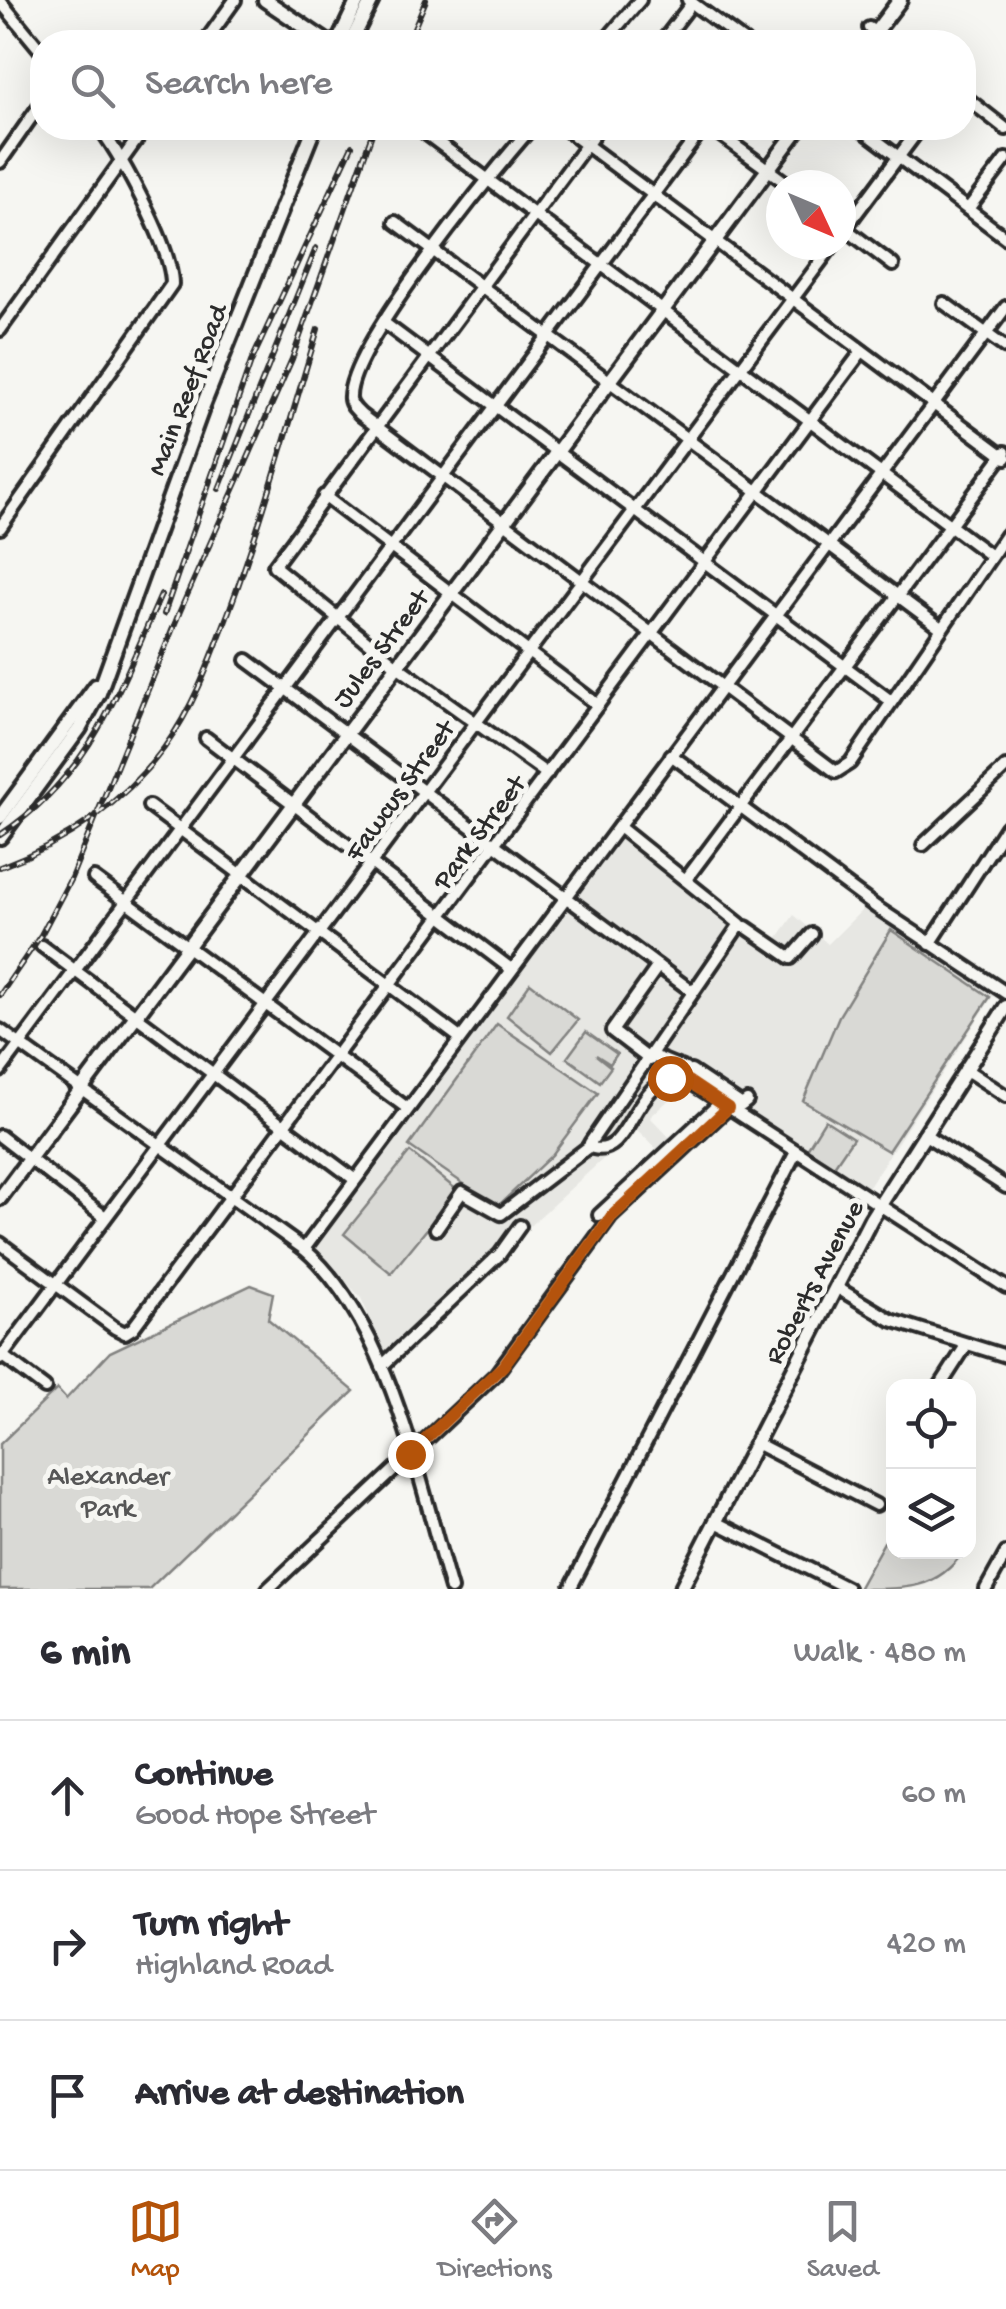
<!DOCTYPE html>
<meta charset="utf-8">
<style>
:root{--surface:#fff;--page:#f7f7f7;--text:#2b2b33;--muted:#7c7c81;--line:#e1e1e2;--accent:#b45309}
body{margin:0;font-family:"Gochi Hand",sans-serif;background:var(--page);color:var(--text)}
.controls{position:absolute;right:30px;bottom:30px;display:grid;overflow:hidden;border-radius:20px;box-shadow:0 10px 40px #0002}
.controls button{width:90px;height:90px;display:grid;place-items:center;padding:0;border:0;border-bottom:2px solid var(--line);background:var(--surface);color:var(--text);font:50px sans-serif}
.compass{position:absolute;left:766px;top:170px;width:90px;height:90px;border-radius:50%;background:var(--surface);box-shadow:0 10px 40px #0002;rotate:134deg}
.stop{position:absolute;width:30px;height:30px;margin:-22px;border:8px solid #b45309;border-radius:50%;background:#fff}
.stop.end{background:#b45309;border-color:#fff;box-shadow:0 2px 10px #0008}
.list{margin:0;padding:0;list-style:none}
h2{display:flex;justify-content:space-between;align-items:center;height:130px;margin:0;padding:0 40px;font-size:42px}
h2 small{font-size:32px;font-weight:400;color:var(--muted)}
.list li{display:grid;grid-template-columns:65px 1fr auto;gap:30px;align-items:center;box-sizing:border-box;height:150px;padding:0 40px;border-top:2px solid var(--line)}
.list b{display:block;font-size:38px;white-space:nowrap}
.list p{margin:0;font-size:32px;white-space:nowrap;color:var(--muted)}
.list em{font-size:32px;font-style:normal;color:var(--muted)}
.icon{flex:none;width:55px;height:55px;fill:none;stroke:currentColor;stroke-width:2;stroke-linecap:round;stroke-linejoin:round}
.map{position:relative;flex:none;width:1006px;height:1589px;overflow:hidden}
.search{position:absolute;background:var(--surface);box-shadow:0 10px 40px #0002;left:30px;right:30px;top:30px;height:110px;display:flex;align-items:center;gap:25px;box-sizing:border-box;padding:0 35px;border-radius:40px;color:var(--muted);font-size:38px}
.sheet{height:580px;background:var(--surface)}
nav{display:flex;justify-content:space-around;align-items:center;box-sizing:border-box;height:140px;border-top:2px solid var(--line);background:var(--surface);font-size:28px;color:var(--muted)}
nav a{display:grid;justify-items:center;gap:5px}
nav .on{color:var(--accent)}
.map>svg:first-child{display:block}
</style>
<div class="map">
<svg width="1006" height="1589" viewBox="0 0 1006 1589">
<rect width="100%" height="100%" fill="#f6f6f2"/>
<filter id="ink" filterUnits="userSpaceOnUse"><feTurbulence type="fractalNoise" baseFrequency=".01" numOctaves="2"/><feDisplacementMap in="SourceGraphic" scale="20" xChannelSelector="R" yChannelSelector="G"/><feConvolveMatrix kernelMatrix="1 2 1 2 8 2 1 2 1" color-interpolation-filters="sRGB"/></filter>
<g filter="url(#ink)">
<polygon fill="#e7e7e3" points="625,832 776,940 794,915 828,944 865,907 995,993 869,1186 863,1187 694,1077 650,1117 673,1141 661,1153 636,1129 386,1357 361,1298 315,1248"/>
<g fill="#d9d9d5" stroke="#828280" stroke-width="2.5">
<polygon points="891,930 990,997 888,1151 803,1101 839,1016"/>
<polygon points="530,983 578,1020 552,1052 507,1016"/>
<polygon points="497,1024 598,1093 552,1155 497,1207 409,1146"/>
<polygon points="586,1032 617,1054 610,1064 596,1055 611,1067 600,1082 567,1058"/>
<polygon points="825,1120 853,1138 834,1166 807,1149"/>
<polygon points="410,1152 458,1191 391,1273 344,1234"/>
<polygon points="251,1285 273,1293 268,1319 354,1391 149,1589 0,1589 0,1444 57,1389 66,1399 110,1352"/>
<path d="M893,1526L894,1552H963C938,1589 908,1589 858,1589Z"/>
</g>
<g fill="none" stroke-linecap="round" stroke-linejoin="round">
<defs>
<g id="minor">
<polyline points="688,0 745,42"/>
<polyline points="0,1 42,52"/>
<polyline points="869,28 889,42"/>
<polyline points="438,36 447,42"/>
<polyline points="205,42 235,0"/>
<polyline points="604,42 640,0"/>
<polyline points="662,42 692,3"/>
<polyline points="964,96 1006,129"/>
<path d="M531,128C493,172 351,344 350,396C349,404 355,409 361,415L836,772L850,763L1006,535"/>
<polyline points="564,128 1006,458"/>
<polyline points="711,128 789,185"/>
<polyline points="860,128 1006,238"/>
<polyline points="424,132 991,556"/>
<polyline points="0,162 42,102"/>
<polyline points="968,209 1006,159"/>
<polyline points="395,222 941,628"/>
<polyline points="842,226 893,265"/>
<polyline points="841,234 920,128"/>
<polyline points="944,303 1006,348"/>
<polyline points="384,323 891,701"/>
<polyline points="0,330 145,128"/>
<polyline points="324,496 598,705"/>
<path d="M0,528L172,284C172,248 122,158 100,128"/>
<polyline points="247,660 693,992"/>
<polyline points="206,738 511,969"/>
<polyline points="671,755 876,907 1006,993"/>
<polyline points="547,774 397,666 274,566 599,128"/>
<polyline points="149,806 460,1038"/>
<path d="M619,827L740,924L590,1143L593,1148C632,1158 632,1076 682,1077L1006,1287"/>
<polyline points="923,845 1006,767"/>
<polyline points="94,878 407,1108"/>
<polyline points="687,878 1005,452"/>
<polyline points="739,927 746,927 791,958 812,934"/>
<polyline points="930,944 1006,827"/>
<polyline points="42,946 354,1179"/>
<path d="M0,1030L304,1249C390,1323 419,1482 451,1589"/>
<polyline points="653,1056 685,1069"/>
<polyline points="650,1060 612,1031 658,966"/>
<polyline points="965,1069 1006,1096"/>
<polyline points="0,1071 703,128"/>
<polyline points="691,1071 742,1105 747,1101"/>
<polyline points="924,1134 1006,1187"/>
<polyline points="0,1136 105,1217"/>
<polyline points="599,1215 720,1103"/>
<polyline points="436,1229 462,1192 501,1214 591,1145"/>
<polyline points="0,1243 115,1328 125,1333 133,1328 862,351"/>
<polyline points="304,1249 1006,307"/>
<polyline points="836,1287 891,1320 1006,1356"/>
<polyline points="0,1354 45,1388"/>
<polyline points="0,1359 833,245"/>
<polyline points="382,1366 500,1254 520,1226"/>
<polyline points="940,1386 967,1344"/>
<polyline points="756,1443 876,1505"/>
<polyline points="716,1522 847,1588"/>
<polyline points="268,1589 496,1374 611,1217 728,1108"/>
<polyline points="570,1589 796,1152"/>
<polyline points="986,1589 1006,1553"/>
</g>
<g id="major">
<polyline points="265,0 327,42"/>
<polyline points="338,42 358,0"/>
<polyline points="351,42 372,0"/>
<polyline points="868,42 900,0"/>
<polyline points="0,817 96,686"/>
<polyline points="0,837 80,728 99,693 204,403 314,128"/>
<polyline points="0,1198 799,128"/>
<polyline points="681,1589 871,1219 1006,1007"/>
</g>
</defs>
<use href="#minor" stroke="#2b2b2b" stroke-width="18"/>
<use href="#major" stroke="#2b2b2b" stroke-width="20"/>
<use href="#minor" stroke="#f6f6f2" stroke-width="10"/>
<use href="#major" stroke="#f6f6f2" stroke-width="12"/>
<defs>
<g id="rail">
<polyline points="408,42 426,0"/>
<polyline points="219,489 316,248"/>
<polyline points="164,614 251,362 352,146"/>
<path d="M0,835C92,774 118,691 161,595"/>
<path d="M0,867C65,843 122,804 164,748C194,707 211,659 229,611C263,519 289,423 318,329"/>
<polyline points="0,995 41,935 71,878 180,611 292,359 374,128"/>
</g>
</defs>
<use href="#rail" stroke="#2b2b2b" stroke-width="6"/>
<use href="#rail" stroke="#f6f6f2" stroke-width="2.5" stroke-dasharray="8" stroke-linecap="butt"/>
</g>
</g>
<g fill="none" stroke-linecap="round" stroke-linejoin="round" filter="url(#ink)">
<polyline stroke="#b45309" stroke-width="12" points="410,1454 503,1366 611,1217 728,1108 682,1077 670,1078"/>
</g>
<g text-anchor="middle" stroke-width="10" stroke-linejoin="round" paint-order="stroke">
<g font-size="28" fill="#2b2b2b" stroke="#f6f6f2">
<text transform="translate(185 389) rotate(-69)" y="10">Main Reef Road</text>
<text transform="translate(379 647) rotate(-53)" y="10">Jules Street</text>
<text transform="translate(398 789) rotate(-54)" y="10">Fawcus Street</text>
<text transform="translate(477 831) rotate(-53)" y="10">Park Street</text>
<text transform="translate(812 1281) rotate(-62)" y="10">Roberts Avenue</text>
</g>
<g font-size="28" fill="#565656" stroke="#f6f6f2">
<text x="108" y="1484">Alexander<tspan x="108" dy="32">Park</tspan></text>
</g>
</g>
</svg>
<div class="controls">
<button><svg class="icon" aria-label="locate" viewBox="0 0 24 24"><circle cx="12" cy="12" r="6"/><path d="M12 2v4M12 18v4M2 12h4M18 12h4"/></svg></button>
<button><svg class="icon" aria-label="layers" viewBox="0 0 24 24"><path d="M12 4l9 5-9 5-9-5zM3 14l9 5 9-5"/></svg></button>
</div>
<svg class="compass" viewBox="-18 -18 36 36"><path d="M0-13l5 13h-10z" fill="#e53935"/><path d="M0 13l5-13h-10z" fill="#7c7c81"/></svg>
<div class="stop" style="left:670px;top:1078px"></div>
<div class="stop end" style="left:410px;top:1454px"></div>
<div class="search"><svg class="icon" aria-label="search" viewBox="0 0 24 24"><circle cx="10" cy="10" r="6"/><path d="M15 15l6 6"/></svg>Search here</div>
</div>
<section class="sheet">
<h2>6 min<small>Walk · 480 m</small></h2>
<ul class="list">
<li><svg class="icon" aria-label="ahead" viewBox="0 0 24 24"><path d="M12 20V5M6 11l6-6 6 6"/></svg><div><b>Continue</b><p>Good Hope Street</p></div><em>60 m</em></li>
<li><svg class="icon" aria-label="right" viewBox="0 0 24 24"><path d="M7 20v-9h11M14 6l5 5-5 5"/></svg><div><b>Turn right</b><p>Highland Road</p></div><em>420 m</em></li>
<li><svg class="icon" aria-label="arrive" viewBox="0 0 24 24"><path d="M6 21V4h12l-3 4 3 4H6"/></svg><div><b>Arrive at destination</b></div></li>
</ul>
</section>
<nav>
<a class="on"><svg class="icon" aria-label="map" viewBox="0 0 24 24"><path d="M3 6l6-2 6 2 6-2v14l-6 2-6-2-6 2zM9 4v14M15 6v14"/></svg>Map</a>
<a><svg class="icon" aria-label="directions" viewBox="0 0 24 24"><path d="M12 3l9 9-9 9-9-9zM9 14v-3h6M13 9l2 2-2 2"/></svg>Directions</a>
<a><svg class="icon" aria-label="saved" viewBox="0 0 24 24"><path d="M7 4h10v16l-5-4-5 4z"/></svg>Saved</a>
</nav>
